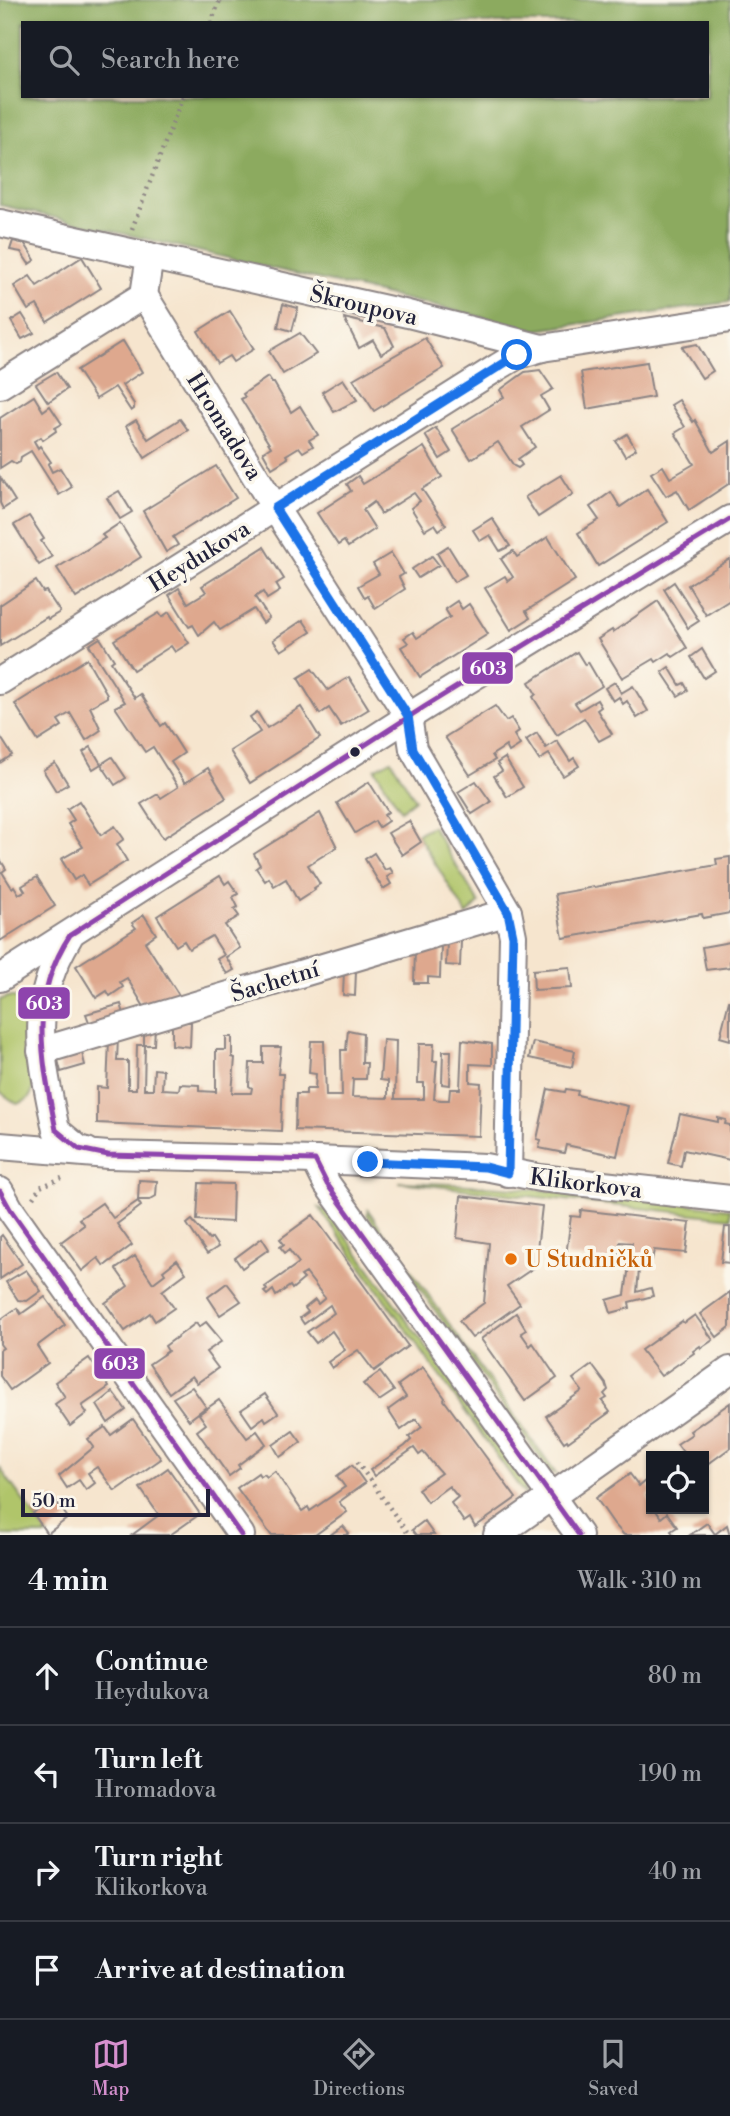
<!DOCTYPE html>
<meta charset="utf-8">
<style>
:root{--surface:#171b24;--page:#20242c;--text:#f1f3f6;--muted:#9ea1a6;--line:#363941;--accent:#d690ce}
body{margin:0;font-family:"Libre Bodoni",serif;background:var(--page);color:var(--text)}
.controls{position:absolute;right:21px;bottom:21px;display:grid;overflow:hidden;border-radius:0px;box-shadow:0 2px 5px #0004}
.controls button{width:63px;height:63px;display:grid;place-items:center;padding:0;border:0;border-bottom:2px solid var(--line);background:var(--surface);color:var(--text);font:35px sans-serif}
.scale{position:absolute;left:21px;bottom:18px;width:189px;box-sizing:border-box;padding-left:7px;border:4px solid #22223b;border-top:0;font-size:19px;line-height:24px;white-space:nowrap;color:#22223b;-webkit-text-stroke:5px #fbf7ec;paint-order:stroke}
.stop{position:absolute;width:21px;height:21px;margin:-16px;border:5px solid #1a73e8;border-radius:50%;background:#fff}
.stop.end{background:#1a73e8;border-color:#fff;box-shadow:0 2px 7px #0008}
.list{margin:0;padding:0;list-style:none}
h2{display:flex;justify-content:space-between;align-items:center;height:91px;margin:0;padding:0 28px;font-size:30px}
h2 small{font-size:23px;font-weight:400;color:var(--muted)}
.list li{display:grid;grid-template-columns:46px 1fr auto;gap:21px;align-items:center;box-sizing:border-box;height:98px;padding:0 28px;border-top:2px solid var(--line)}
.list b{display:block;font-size:26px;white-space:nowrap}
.list p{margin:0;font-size:23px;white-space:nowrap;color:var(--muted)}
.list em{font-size:23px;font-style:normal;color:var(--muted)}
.icon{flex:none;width:38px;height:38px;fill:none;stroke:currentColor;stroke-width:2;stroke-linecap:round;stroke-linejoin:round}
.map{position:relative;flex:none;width:730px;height:1535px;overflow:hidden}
.search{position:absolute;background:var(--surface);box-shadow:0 2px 5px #0004;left:21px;right:21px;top:21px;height:77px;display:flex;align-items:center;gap:18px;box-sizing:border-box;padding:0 24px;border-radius:0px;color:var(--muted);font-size:26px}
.sheet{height:483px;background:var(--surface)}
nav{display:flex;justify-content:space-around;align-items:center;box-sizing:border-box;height:98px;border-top:2px solid var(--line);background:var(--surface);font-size:19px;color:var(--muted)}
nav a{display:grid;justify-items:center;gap:4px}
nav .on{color:var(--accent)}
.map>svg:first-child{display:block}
</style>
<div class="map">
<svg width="730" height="1535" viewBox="0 0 730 1535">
<rect width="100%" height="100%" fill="#fbf7ec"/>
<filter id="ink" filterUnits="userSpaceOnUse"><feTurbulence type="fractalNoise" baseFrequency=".0143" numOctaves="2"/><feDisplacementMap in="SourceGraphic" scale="14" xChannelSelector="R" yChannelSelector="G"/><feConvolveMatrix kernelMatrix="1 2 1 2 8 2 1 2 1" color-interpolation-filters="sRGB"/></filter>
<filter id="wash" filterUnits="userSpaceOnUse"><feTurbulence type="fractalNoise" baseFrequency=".00686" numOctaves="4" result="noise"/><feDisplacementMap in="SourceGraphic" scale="28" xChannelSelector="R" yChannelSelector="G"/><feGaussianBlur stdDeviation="1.57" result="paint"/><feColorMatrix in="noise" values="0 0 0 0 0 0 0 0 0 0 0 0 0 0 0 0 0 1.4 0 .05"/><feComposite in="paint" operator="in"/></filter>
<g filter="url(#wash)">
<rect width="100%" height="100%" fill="#f6e5ce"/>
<g fill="#b0c56a" stroke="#697452" stroke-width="2">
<polygon points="391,760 415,799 401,810 375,769"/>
<polygon points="432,826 479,903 467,915 417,834"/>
<path d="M7,997H15L25,1011L33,1088C31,1098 27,1101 17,1104L0,1092V1000Z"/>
<path d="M399,1182C510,1185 620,1196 730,1209V1218Z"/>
<polygon points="319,1208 328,1211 525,1484 525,1495"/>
<polygon points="368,1210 556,1474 550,1472 367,1215"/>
<polygon points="0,1468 48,1535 0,1535"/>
</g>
<path fill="#8caa5e" stroke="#57664c" stroke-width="2" fill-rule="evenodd" d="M0,0H730V302L537,330L0,205ZM23,23H707V96H23Z"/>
<g id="blocks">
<g fill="#dea88e">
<polygon points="13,241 25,244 35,260 29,264 21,252 10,250"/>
<polygon points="82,257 101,288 47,322 37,305 28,310 14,286 30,276 37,286"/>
<polygon points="283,304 298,308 292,331 278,327"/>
<polygon points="230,311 254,349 233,362 229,356 217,363 198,331"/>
<polygon points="22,314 34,333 22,339 11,321"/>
<polygon points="344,318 385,328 394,346 381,354 373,340 359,348"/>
<polygon points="300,333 316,354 283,374 269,351"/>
<polygon points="425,338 444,368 374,411 353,379"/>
<polygon points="123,341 142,372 122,385 134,404 134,409 131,411 115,387 96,399 77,370"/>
<polygon points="697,344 713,371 702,378 682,347"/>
<polygon points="647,362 653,397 587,409 581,372"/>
<polygon points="540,370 553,389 541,396 549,410 522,427 535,447 518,459 522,465 518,468 514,466 498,442 471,459 452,429 504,397 500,390 525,372"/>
<polygon points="56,372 67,389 48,402 36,384"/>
<polygon points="268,377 272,383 274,383 291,412 300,406 318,435 309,440 313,446 303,452 299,447 286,455 288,458 272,468 263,452 271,447 241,399 245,397 243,394"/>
<polygon points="343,379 357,400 334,412 322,392"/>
<polygon points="34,396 43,411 50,406 62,424 55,428 56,431 43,440 41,437 34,441 38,448 40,446 51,462 48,464 52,472 60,468 72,487 59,495 31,451 21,457 20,462 16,464 11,461 0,468 0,418"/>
<polygon points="679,400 693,422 695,420 713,452 730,441 730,483 689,510 677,490 666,496 651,473 663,466 670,478 694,464 675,433 685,427 671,405"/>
<polygon points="180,419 188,430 145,458 126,426 136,420 148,439"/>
<polygon points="436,428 451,452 440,459 425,435"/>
<polygon points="627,434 636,449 625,456 616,441"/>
<polygon points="424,447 442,477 422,489 446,525 439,530 435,524 425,530 411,508 420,501 414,493 381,514 374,502 363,510 375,529 348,547 344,541 338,545 317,513 351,491 347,484 358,476 363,484"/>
<polygon points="216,466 236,498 173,537 178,545 166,552 143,511"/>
<polygon points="561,475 573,494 538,517 525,497"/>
<polygon points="0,477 15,501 3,509 0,503"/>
<polygon points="647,489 668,522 598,566 578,533 599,520 590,507 611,492 620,507"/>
<polygon points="119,491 132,512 120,519 107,498"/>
<polygon points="29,516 44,539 41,541 52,557 39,565 14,525"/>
<polygon points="492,518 510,546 500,551 490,535 480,541 473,530"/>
<polygon points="120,523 141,557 76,598 57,568 105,538 102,535"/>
<polygon points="548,537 575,580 526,611 530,618 511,630 485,588 505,576 508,581 513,577 501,559 513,551 517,557"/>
<polygon points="448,546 466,575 454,582 437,553"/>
<polygon points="264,547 284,579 276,584 280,591 267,599 263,592 255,597 269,618 263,623 254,609 220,630 214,622 199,635 193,625 189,627 169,595 179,588 188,603 206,592 202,586"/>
<polygon points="391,553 404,574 399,577 405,589 375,608 368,596 365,598 358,586 379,574 373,564"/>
<polygon points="432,556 439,565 418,578 412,569"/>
<polygon points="730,559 730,600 706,615 688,585"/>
<polygon points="36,581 43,592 46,591 60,612 48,619 47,617 0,646 0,605"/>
<polygon points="674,582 699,621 688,628 664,589"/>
<polygon points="457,601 462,609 469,604 488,634 420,677 401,647 408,643 404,638 413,632 417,638 450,617 445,609"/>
<polygon points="658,601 687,648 673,657 670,653 656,662 654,659 622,678 598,639 612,630 613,632"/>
<polygon points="169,612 189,643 175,652 171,646 133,670 114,640 159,613 162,617"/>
<polygon points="303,620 311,632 281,651 273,640"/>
<polygon points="100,638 114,660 111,662 135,698 141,694 161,726 165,723 184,753 171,762 185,783 208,768 226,798 163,838 141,804 158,794 161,798 178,787 153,747 145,752 115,707 125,702 89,645"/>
<polygon points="702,649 715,671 704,678 691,657"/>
<polygon points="577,652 585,665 588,662 602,686 575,703 580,710 597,700 601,707 597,710 612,734 599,741 584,718 557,735 533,697 536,694 529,682"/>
<polygon points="87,659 107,694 107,697 90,707 101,730 86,740 70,713 58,720 62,726 38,741 15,704"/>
<polygon points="669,667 680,685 684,683 688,690 678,696 662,672"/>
<polygon points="312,669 328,690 349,677 369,709 341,726 329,708 320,714 298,678"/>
<polygon points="615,682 621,693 633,686 648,711 637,718 627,701 623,704 619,697 613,701 605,688"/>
<polygon points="495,706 506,721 511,718 519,731 514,735 520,745 509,752 506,746 492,755 495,760 470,775 445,737"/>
<polygon points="301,707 320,738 250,783 230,751 260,732 250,717 257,712 267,728"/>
<polygon points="537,733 546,748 557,741 570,761 574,758 579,766 563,776 549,754 539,760 526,740"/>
<polygon points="0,736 12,755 0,763"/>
<polygon points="91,747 101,764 112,757 126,778 115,785 101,764 93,769 83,752"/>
<polygon points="505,758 523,787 507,797 494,776 502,771 497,763"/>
<polygon points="55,763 68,784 56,791 43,770"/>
<polygon points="476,781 491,802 472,814 458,792"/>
<polygon points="369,782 388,812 384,815 388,821 379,827 375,821 355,833 337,803"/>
<polygon points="79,801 101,835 115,826 124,839 117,844 127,861 88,885 82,875 74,880 61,859 83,847 68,824 74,820 67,809"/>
<polygon points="320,813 337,847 308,865 320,884 314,888 315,890 298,901 286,879 274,886 269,878 265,881 256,868 260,865 254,854"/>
<polygon points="409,821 421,842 402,855 388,833"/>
<polygon points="374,853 385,870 390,868 393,873 387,877 391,884 383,889 365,859"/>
<polygon points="730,857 730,913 703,918 702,914 563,938 555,894 717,865 716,859"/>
<polygon points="0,859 6,869 2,872 12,888 14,886 19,894 25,891 22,886 37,877 55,906 0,941"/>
<polygon points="220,876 225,884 229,881 238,894 233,897 238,907 234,909 239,916 225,925 240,948 226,957 234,970 227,974 217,959 224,955 212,936 189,949 184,941 176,946 157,916"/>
<polygon points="144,915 156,934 145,942 182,1000 146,1010 127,978 120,982 123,987 110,996 107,991 96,998 76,966 136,928 132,923"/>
<polygon points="447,940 461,941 460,966 446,965"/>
<polygon points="730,942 730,967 706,970 702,947"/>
<polygon points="429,946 441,946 440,978 428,977 428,983 414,983 415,949 429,950"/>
<polygon points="570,967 572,988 534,990 533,970"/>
<polygon points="344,971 356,971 355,996 343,995"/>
<polygon points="729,1001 730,1001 730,1040 720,1037"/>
<polygon points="121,1004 125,1017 91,1027 86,1014"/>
<polygon points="172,1022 191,1022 190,1047 172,1045"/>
<polygon points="155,1027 154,1045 145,1045 144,1089 153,1089 154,1069 163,1070 162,1089 179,1090 180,1084 199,1085 199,1091 216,1092 216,1050 226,1050 226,1037 232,1037 232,1057 235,1058 232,1093 251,1093 252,1088 249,1086 250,1063 263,1063 263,1047 281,1047 278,1074 283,1074 281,1131 97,1123 97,1087 107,1088 109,1041 118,1038 117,1061 128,1061 128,1089 136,1089 137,1045 144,1045 144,1030"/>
<polygon points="348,1030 363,1033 362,1063 367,1063 366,1079 353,1079 352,1097 388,1098 388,1081 380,1080 383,1040 396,1041 395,1099 424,1099 424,1083 418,1083 419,1044 434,1044 433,1061 437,1061 434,1099 441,1100 449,1100 450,1089 460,1089 462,1040 492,1044 492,1065 470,1064 470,1082 481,1083 479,1136 295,1130 296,1094 306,1094 306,1089 315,1089 316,1074 309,1073 311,1041 324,1041 326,1096 342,1096 341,1050 346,1050"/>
<polygon points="533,1042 575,1051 572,1067 529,1058"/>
<polygon points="81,1049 85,1065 61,1072 57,1056"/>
<polygon points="443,1051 451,1051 450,1085 442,1084"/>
<polygon points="548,1089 565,1092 566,1089 578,1091 577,1095 628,1106 617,1156 566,1145 564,1153 539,1148 541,1140 537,1139"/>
<polygon points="680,1114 718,1122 718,1118 726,1120 725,1124 730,1125 730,1160 684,1150 681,1166 668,1163"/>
<polygon points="139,1180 157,1181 156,1196 149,1200 138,1200"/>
<polygon points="199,1183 233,1184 232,1222 197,1220"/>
<polygon points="461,1196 542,1206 535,1267 507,1286 520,1304 472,1338 459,1321 484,1303 489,1243 457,1238"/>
<polygon points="138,1201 141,1206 117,1224 132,1245 104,1266 98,1258 82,1271 61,1242 84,1225 79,1219 102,1203 113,1218"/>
<polygon points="581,1210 690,1223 686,1253 654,1250 652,1260 640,1258 637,1292 651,1288 653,1296 629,1302 630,1308 611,1313 607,1300 625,1295 632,1243 620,1242 618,1262 566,1256 571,1216 580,1217"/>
<polygon points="313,1215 408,1346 374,1371 358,1350 332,1368 328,1362 345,1350 332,1331 316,1343 307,1332 334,1313 330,1305 304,1324 300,1318 308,1312 305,1308 315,1300 318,1304 325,1298 306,1273 301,1276 304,1279 292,1289 290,1286 276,1296 273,1290 267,1295 264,1292 267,1290 265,1287 299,1263 289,1250 285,1253 280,1247 284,1244 280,1239"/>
<polygon points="192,1220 209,1240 212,1238 218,1247 207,1254 187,1224"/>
<polygon points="725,1227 730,1227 730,1263 721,1262"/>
<polygon points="2,1235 22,1264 0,1279 0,1237"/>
<polygon points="262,1238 269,1249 242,1268 235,1258"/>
<polygon points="135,1256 153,1283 165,1274 163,1271 177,1260 186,1273 162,1291 174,1308 155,1321 150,1313 125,1331 105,1303 128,1286 116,1269"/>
<polygon points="26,1270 41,1291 27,1301 18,1300 6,1282"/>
<polygon points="227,1283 241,1301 220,1315 208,1297"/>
<polygon points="730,1292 730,1327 717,1337 700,1314"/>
<polygon points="45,1297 65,1325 37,1346 48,1363 10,1390 0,1376 0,1350 3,1348 0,1344 0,1320 17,1308 21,1314"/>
<polygon points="516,1313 526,1330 521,1333 530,1346 533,1343 557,1378 525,1401 481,1339"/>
<polygon points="695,1315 713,1340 701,1348 700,1346 693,1351 694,1353 661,1376 641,1350 682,1321 684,1323"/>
<polygon points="206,1322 222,1341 206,1352 218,1368 197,1383 192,1376 169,1393 149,1364 168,1351 165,1346 196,1323 199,1327"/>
<polygon points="89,1358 109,1387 82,1406 87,1413 70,1426 55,1404 65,1397 55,1382"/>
<polygon points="592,1365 606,1384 608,1390 604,1394 607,1398 602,1401 610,1412 568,1442 567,1440 564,1442 546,1416 582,1391 573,1379"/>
<polygon points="423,1367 445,1398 444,1400 516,1498 475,1527 470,1518 464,1522 451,1503 458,1497 449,1486 427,1502 418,1489 441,1473 423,1452 419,1455 414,1448 374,1476 370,1470 405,1446 411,1440 409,1437 422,1427 416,1419 401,1430 388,1410 406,1397 398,1385"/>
<polygon points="380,1372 394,1391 379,1401 363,1384"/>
<polygon points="192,1387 206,1407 189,1420 173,1398"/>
<polygon points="113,1392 126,1410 108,1423 97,1405"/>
<polygon points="265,1394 278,1413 266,1421 264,1417 252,1426 241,1410"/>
<polygon points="219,1400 247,1438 257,1431 266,1444 238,1465 240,1468 229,1476 197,1431 206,1424 199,1414"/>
<polygon points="730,1403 730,1448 704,1467 704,1456 686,1456 677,1444 692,1434 690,1431"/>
<polygon points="133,1419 161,1459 115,1491 97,1467 88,1473 95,1483 86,1490 79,1480 67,1488 59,1476 94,1447 88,1439 105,1427 111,1435"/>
<polygon points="293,1431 301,1442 280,1457 273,1445"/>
<polygon points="352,1465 365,1483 339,1502 347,1512 315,1535 271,1535 237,1488 258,1473 260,1476 264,1474 267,1477 275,1471 302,1511 308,1507 310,1511 345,1487 337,1476"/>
<polygon points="168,1468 200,1514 170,1535 132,1535 159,1515 140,1488"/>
<polygon points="630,1474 639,1486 645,1481 651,1490 651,1493 647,1496 651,1503 651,1509 655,1509 661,1518 667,1513 677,1527 671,1531 674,1535 624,1535 614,1524 596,1498"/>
<polygon points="54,1498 68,1518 47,1534 33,1513"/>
<polygon points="424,1521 434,1535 416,1535 412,1530"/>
<polygon points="707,1523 715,1534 727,1525 730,1535 690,1535"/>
<polygon points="343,1526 349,1533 347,1535 330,1535"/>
</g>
</g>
</g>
<g filter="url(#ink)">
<use href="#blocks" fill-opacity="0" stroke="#8c8484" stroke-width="2"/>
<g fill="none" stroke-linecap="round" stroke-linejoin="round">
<defs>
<g id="street">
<polyline points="0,223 408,314 542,348 730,319"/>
<polyline points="144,295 275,508 408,716 413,749 508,912 513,936 508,1173"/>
<polyline points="0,385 144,295 150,256"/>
<polyline points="0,681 498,367 518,355 542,348"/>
<path d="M69,937C27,1006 41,1055 56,1130L79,1149L87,1151"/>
<polyline points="0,978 424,707 730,519"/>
<polyline points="41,1051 508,912"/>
<polyline points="0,1146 108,1155 315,1160 485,1167 540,1178 730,1199"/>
<polyline points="315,1160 327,1184 579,1535"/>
<polyline points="0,1191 10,1209 241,1535"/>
<polyline points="497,1535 730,1370"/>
</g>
</defs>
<use href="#street" stroke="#8c8484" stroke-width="30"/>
<g stroke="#8c8484" stroke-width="4.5" stroke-dasharray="2 5" stroke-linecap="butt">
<polyline points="211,23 220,0"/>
<polyline points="132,229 183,96"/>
<polyline points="33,1198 40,1187 62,1178"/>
<polyline points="357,1462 409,1535"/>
</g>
<use href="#street" stroke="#fff" stroke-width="26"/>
<defs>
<g id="bus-1">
<polyline points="0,1191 10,1209 241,1535"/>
<path d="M579,1535L327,1184L315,1160L108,1155L79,1149L56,1130C42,1060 28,999 70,935L424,707L730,519"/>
</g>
</defs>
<use href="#bus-1" stroke="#fbf7ec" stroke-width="10"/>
<use href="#bus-1" stroke="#8e44ad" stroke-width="5"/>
</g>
</g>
<g fill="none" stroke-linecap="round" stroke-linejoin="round" filter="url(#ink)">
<polyline stroke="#1a73e8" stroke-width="9" points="368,1162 485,1167 508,1173 513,936 508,912 413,749 408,716 275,508 517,355"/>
</g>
<circle fill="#22223b" stroke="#fbf7ec" stroke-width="2.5" cx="355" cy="752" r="6"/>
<circle fill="#e8710a" stroke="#fbf7ec" stroke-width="2.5" cx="511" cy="1259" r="7"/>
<g text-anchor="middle" stroke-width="7" stroke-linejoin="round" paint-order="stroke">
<g font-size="23" fill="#22223b" stroke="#fbf7ec">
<text transform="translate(364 305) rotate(13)" y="8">Škroupova</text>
<text transform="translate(225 426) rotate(58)" y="8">Hromadova</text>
<text transform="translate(199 556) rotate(-32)" y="8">Heydukova</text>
<text transform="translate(275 981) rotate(-17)" y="8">Šachetní</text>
<text transform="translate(586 1183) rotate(7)" y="8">Klikorkova</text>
</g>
<g font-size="23" fill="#c56008" stroke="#fbf7ec" text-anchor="start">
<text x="525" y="1267">U Studničků</text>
</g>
</g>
<g stroke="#fbf7ec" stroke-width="2.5">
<rect x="461" y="651" width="53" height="34" rx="7" fill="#8e44ad"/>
<rect x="17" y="986" width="54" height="34" rx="7" fill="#8e44ad"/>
<rect x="93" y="1347" width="53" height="33" rx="7" fill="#8e44ad"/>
</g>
<g font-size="19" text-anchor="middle" font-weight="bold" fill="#fff">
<text x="488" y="675">603</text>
<text x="44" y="1010">603</text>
<text x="120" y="1370">603</text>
</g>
</svg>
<div class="controls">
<button><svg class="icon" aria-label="locate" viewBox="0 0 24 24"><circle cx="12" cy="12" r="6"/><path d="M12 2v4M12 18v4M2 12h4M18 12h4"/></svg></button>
</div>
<div class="scale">50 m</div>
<div class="stop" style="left:517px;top:355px"></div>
<div class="stop end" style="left:368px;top:1162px"></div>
<div class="search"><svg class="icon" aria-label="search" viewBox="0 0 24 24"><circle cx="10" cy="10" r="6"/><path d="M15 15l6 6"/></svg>Search here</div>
</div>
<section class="sheet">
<h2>4 min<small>Walk · 310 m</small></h2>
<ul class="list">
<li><svg class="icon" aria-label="ahead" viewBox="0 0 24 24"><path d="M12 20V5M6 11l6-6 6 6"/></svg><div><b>Continue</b><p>Heydukova</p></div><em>80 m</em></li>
<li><svg class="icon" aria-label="left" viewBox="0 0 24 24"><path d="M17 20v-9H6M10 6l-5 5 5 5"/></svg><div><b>Turn left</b><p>Hromadova</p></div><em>190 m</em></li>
<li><svg class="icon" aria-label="right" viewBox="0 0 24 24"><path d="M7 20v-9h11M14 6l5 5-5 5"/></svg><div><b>Turn right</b><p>Klikorkova</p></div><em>40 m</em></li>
<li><svg class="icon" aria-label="arrive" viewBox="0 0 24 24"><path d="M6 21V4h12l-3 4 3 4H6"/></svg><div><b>Arrive at destination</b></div></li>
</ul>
</section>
<nav>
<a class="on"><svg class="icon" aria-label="map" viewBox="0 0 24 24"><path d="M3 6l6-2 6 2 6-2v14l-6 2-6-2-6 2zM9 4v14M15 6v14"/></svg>Map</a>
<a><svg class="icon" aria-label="directions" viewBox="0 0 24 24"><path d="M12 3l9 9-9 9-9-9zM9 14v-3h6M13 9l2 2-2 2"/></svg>Directions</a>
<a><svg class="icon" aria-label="saved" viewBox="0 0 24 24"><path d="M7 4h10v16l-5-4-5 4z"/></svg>Saved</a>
</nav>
